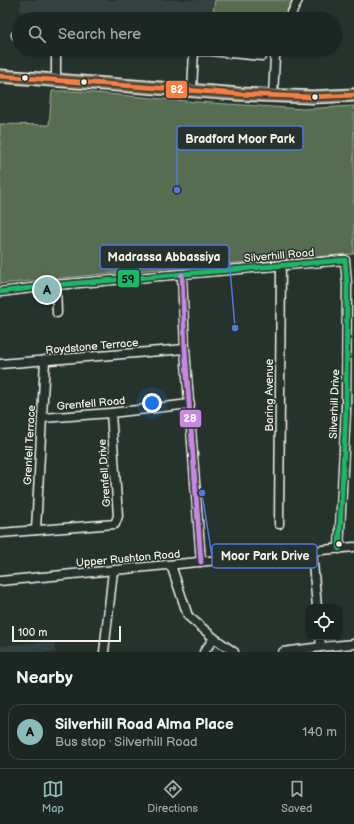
<!DOCTYPE html>
<meta charset="utf-8">
<style>
:root{--surface:#1c2622;--page:#29322f;--text:#f1f3f6;--muted:#a0a5a5;--line:#3a4340;--accent:#8bbbb9}
body{margin:0;font-family:"Balsamiq Sans",sans-serif;background:var(--page);color:var(--text)}
.controls{position:absolute;right:12px;bottom:12px;display:grid;overflow:hidden;border-radius:8px;box-shadow:0 1px 3px #0004}
.controls button{width:36px;height:36px;display:grid;place-items:center;padding:0;border:0;border-bottom:1px solid var(--line);background:var(--surface);color:var(--text);font:20px sans-serif}
.scale{position:absolute;left:12px;bottom:10px;width:109px;box-sizing:border-box;padding-left:4px;border:2px solid #f4f1e8;border-top:0;font-size:11px;line-height:14px;white-space:nowrap;color:#f4f1e8;-webkit-text-stroke:3px #26332d;paint-order:stroke}
.you{position:absolute;left:152px;top:403px;width:14px;height:14px;margin:-10px;border:3px solid #fff;border-radius:50%;background:#1a73e8;box-shadow:0 0 0 6px #1a73e833}
.badge{display:grid;place-items:center;width:26px;height:26px;border-radius:50%;background:var(--accent);color:#111;font-size:13px;font-weight:700}
.pin{position:absolute;translate:-50% -50%;border:2px solid #fff;box-shadow:0 1px 4px #0006}
.list{margin:0;padding:0;list-style:none}
h2{display:flex;justify-content:space-between;align-items:center;height:52px;margin:0;padding:0 16px;font-size:17px}
h2 small{font-size:13px;font-weight:400;color:var(--muted)}
.list li{display:grid;grid-template-columns:26px 1fr auto;gap:12px;align-items:center;box-sizing:border-box;height:56px;margin:0 8px 8px;padding:0 8px;border:1px solid var(--line);border-radius:12px}
.list b{display:block;font-size:15px;white-space:nowrap}
.list p{margin:0;font-size:13px;white-space:nowrap;color:var(--muted)}
.list em{font-size:13px;font-style:normal;color:var(--muted)}
.icon{flex:none;width:22px;height:22px;fill:none;stroke:currentColor;stroke-width:2;stroke-linecap:round;stroke-linejoin:round}
.map{position:relative;flex:none;width:354px;height:652px;overflow:hidden}
.search{position:absolute;background:var(--surface);box-shadow:0 1px 3px #0004;left:12px;right:12px;top:12px;height:44px;display:flex;align-items:center;gap:10px;box-sizing:border-box;padding:0 14px;border-radius:22px;color:var(--muted);font-size:15px}
.sheet{height:116px;background:var(--surface)}
nav{display:flex;justify-content:space-around;align-items:center;box-sizing:border-box;height:56px;border-top:1px solid var(--line);background:var(--surface);font-size:11px;color:var(--muted)}
nav a{display:grid;justify-items:center;gap:2px}
nav .on{color:var(--accent)}
.map>svg:first-child{display:block}
</style>
<div class="map">
<svg width="354" height="652" viewBox="0 0 354 652">
<rect width="100%" height="100%" fill="#26332d"/>
<filter id="ink" filterUnits="userSpaceOnUse"><feTurbulence type="fractalNoise" baseFrequency=".025" numOctaves="2"/><feDisplacementMap in="SourceGraphic" scale="8" xChannelSelector="R" yChannelSelector="G"/><feConvolveMatrix kernelMatrix="1 2 1 2 8 2 1 2 1" color-interpolation-filters="sRGB"/></filter>
<g filter="url(#ink)">
<g fill="#364242">
<polygon points="21,0 215,0 212,19 68,19 68,16 20,11"/>
<polygon points="54,641 55,652 0,652 0,646"/>
</g>
<g fill="#576d51" stroke="#a6af9c">
<polygon points="215,0 292,0 283,19 212,19"/>
<polygon points="52,91 74,91 197,102 303,109 354,106 354,254 134,271 0,284 0,124 49,125"/>
</g>
<g fill="none" stroke-linecap="round" stroke-linejoin="round">
<defs>
<g id="minor">
<polyline points="289,19 298,0"/>
<polyline points="16,35 19,35"/>
<polyline points="56,80 56,49"/>
<polyline points="192,90 194,51 210,51 262,56"/>
<polyline points="273,96 275,57 278,49"/>
<polyline points="182,275 185,349 201,562"/>
<polyline points="56,285 57,313"/>
<polyline points="0,292 56,285 345,260 347,284 346,410 339,549"/>
<polyline points="0,364 185,349"/>
<polyline points="42,418 111,413 190,404"/>
<polyline points="279,524 281,266"/>
<polyline points="36,530 45,360"/>
<polyline points="0,533 115,524 118,516 111,413"/>
<polyline points="312,552 317,607"/>
<polyline points="171,565 188,616 214,638 234,652"/>
<polyline points="0,581 354,547"/>
<polyline points="320,637 321,647"/>
<polyline points="104,652 113,571"/>
<polyline points="204,652 214,638"/>
<polyline points="283,652 321,647 354,644"/>
</g>
<polyline id="highway" points="0,76 238,94 312,97 354,95"/>
</defs>
<use href="#minor" stroke="#f4f1e8" stroke-width="11"/>
<use href="#highway" stroke="#f4f1e8" stroke-width="15"/>
<use href="#minor" stroke="#26332d" stroke-width="8"/>
<use href="#highway" stroke="#716e59" stroke-width="12"/>
<defs>
<polyline id="bus-1" points="0,76 238,94 312,97 354,95"/>
<polyline id="bus-2" points="0,292 56,285 345,260 347,284 346,410 339,549"/>
<polyline id="bus-3" points="182,275 185,349 201,562"/>
</defs>
<use href="#bus-1" stroke="#26332d" stroke-width="8"/>
<use href="#bus-2" stroke="#26332d" stroke-width="8"/>
<use href="#bus-3" stroke="#26332d" stroke-width="8"/>
<use href="#bus-1" stroke="#f77d43" stroke-width="5"/>
<use href="#bus-2" stroke="#1ab867" stroke-width="5"/>
<use href="#bus-3" stroke="#c787e3" stroke-width="5"/>
</g>
</g>
<g fill="#f4f1e8" stroke="#26332d" stroke-width="1.5">
<circle cx="25" cy="78" r="3.5"/>
<circle cx="84" cy="82" r="3.5"/>
<circle cx="315" cy="97" r="3.5"/>
<circle cx="339" cy="544" r="3.5"/>
</g>
<g text-anchor="middle" stroke-width="3" stroke-linejoin="round" paint-order="stroke">
<g font-size="11" fill="#f4f1e8" stroke="#26332d">
<text transform="translate(279 255) rotate(-5)" y="4">Silverhill Road</text>
<text transform="translate(92 346) rotate(-5)" y="4">Roydstone Terrace</text>
<text transform="translate(269 395) rotate(-90)" y="4">Baring Avenue</text>
<text transform="translate(91 403) rotate(-5)" y="4">Grenfell Road</text>
<text transform="translate(334 404) rotate(-88)" y="4">Silverhill Drive</text>
<text transform="translate(29 445) rotate(-87)" y="4">Grenfell Terrace</text>
<text transform="translate(104 473) rotate(-94)" y="4">Grenfell Drive</text>
<text transform="translate(128 558) rotate(-5)" y="4">Upper Rushton Road</text>
</g>
</g>
<path fill="none" stroke="#5377dc" stroke-width="1.5" d="M177 190L177 138M235 328L229 257M202 493L212 556"/>
<g fill="#5377dc" stroke="#26332d" stroke-width="1.5">
<circle cx="177" cy="190" r="4"/>
<circle cx="235" cy="328" r="4"/>
<circle cx="202" cy="493" r="4"/>
</g>
<g fill="#26332d" stroke="#5377dc" stroke-width="1.5">
<rect x="177" y="126" width="126" height="24" rx="4"/>
<rect x="100" y="245" width="129" height="24" rx="4"/>
<rect x="212" y="544" width="105" height="24" rx="4"/>
</g>
<g font-size="12" text-anchor="middle" font-weight="bold" fill="#f4f1e8">
<text x="240" y="143">Bradford Moor Park</text>
<text x="164" y="261">Madrassa Abbassiya</text>
<text x="265" y="560">Moor Park Drive</text>
</g>
<g stroke="#26332d" stroke-width="1.5">
<rect x="165" y="80" width="23" height="19" rx="4" fill="#f77d43"/>
<rect x="117" y="269" width="23" height="19" rx="4" fill="#1ab867"/>
<rect x="179" y="409" width="23" height="19" rx="4" fill="#c787e3"/>
</g>
<g font-size="11" text-anchor="middle" font-weight="bold" fill="#fff">
<text x="177" y="93">82</text>
<text x="190" y="422">28</text>
</g>
<g font-size="11" text-anchor="middle" font-weight="bold" fill="#111">
<text x="128" y="283">59</text>
</g>
</svg>
<div class="controls">
<button><svg class="icon" aria-label="locate" viewBox="0 0 24 24"><circle cx="12" cy="12" r="6"/><path d="M12 2v4M12 18v4M2 12h4M18 12h4"/></svg></button>
</div>
<div class="scale">100 m</div>
<div class="you"></div>
<div class="pin badge" style="left:47px;top:290px">A</div>
<div class="search"><svg class="icon" aria-label="search" viewBox="0 0 24 24"><circle cx="10" cy="10" r="6"/><path d="M15 15l6 6"/></svg>Search here</div>
</div>
<section class="sheet">
<h2>Nearby<small></small></h2>
<ul class="list">
<li><span class="badge">A</span><div><b>Silverhill Road Alma Place</b><p>Bus stop · Silverhill Road</p></div><em>140 m</em></li>
</ul>
</section>
<nav>
<a class="on"><svg class="icon" aria-label="map" viewBox="0 0 24 24"><path d="M3 6l6-2 6 2 6-2v14l-6 2-6-2-6 2zM9 4v14M15 6v14"/></svg>Map</a>
<a><svg class="icon" aria-label="directions" viewBox="0 0 24 24"><path d="M12 3l9 9-9 9-9-9zM9 14v-3h6M13 9l2 2-2 2"/></svg>Directions</a>
<a><svg class="icon" aria-label="saved" viewBox="0 0 24 24"><path d="M7 4h10v16l-5-4-5 4z"/></svg>Saved</a>
</nav>
